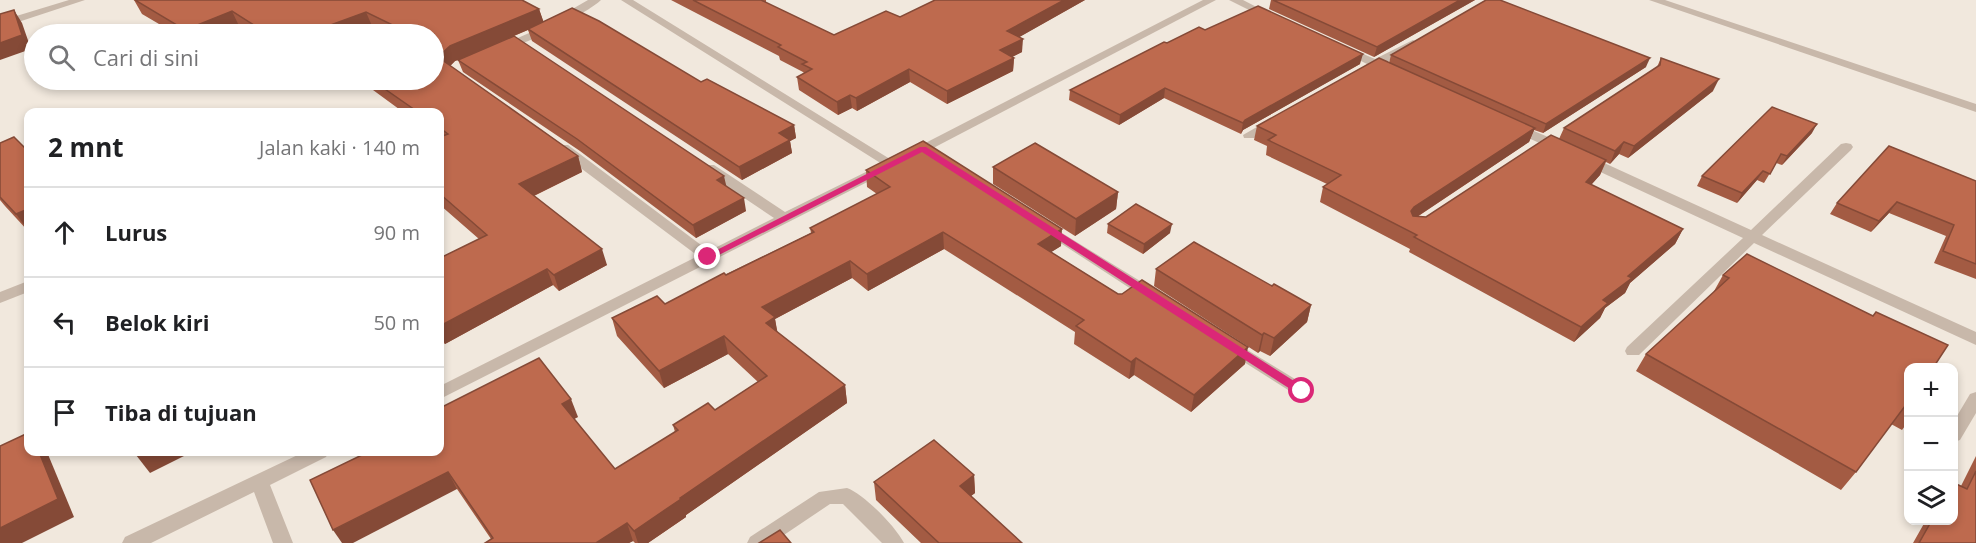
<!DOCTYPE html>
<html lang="id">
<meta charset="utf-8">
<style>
:root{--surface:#fff;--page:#f2f2f2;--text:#202124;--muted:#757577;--line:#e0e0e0}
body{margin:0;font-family:"Open Sans",sans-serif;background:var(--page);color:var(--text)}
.controls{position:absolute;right:18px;bottom:18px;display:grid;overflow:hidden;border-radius:12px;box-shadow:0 3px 9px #0003}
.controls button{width:54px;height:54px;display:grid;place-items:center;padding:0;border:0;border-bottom:2px solid var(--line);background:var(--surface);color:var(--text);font:30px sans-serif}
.stop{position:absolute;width:18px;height:18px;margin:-14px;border:4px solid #db2777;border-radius:50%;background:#fff}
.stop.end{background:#db2777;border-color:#fff;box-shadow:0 2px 6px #0008}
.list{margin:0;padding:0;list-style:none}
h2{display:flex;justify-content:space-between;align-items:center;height:78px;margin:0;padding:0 24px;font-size:26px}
h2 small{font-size:20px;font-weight:400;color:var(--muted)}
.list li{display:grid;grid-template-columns:39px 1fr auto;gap:18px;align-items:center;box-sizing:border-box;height:90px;padding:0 24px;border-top:2px solid var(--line)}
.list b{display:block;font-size:22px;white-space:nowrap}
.list em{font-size:20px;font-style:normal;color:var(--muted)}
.icon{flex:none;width:33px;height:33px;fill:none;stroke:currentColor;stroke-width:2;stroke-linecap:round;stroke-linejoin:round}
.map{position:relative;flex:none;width:1976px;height:543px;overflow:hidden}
.search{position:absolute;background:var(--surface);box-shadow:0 3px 9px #0003;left:24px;top:24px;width:420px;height:66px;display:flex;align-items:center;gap:15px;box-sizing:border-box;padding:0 21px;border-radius:33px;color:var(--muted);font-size:22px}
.panel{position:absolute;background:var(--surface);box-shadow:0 3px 9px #0003;left:24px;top:108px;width:420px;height:348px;border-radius:12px}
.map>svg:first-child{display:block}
</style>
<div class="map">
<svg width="1976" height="543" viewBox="0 0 1976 543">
<rect width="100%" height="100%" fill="#f1e8dd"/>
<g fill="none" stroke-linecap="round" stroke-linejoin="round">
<g fill="#c8b8aa" fill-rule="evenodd">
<polygon points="69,0 85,0 0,28 0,21"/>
<path d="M588,0H601C589,12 515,52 499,49L497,47L536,30Z"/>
<polygon points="621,0 633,0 898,164 889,171 440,399 440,386 698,256 558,151 556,148 558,145 568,145 709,251 774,218 704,171 702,168 704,165 714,165 785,212 882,164"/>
<polygon points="1203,0 1216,0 918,156 913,157 906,153"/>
<polygon points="1229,0 1243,0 1274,16 1273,18 1265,18"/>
<polygon points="1649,0 1665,0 1976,104 1976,112"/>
<polygon points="1413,40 1419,43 1417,45 1385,63 1396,70 1390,74 1376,68 1367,68 1367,64 1337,49 1339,47 1347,47 1375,59"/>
<polygon points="1274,117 1280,121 1278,124 1254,138 1244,138 1243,135"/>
<polygon points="1515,123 1567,145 1569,148 1562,152 1557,151 1511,130 1509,127 1511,124"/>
<polygon points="1846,143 1851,144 1853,147 1851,150 1762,235 1976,332 1976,345 1754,243 1639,355 1627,355 1625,351 1627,347 1743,238 1581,163 1579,160 1581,157 1591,157 1751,230 1841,144"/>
<polygon points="1044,222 1158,292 1161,296 1158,300 1148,300 1039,229 1037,226"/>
<polygon points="28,281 28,292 0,303 0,292"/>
<polygon points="1231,340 1308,387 1310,391 1308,395 1302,397 1296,395 1225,350 1223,346 1225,342"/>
<polygon points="1976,392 1976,413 1960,440 1954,442 1954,421 1970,394"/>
<polygon points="304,452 329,452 326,457 270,485 293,543 273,543 254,492 151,543 122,543 125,537"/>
<path d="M847,488C864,494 896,527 904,543H882L843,504H830L772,543H747L750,537L819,492Z"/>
</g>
</g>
<g fill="#a35b43">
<polygon points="134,0 539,9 543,21 701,82 794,125 796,138 790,141 792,153 742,180 532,41 528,30 514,36 726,186 746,211 696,238 580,151 463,72 458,60 455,61 450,66 578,156 582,172 534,196 607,265 559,291 553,285 445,344 440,339 440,258 479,239 440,205 440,112 403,112 373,90 368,80 434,80 434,34 388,34 372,26 350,34 252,34 239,26 217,34 176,34 142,14"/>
<polygon points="671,0 766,0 766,3 834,35 900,17 1085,0 1019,37 1022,52 1012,57 1014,58 1013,71 947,104 910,82 857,111 852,108 838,115 799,90 797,77 804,73 803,72 780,60 779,56"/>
<polygon points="1271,0 1475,0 1374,57 1269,9"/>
<polygon points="1205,30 1360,64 1243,130 1241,134 1164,98 1119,125 1069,100 1070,90 1167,43"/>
<polygon points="1391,55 1646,67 1543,133 1534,130 1529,142 1417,217 1426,217 1559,139 1564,128 1657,67 1661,58 1713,91 1628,158 1619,154 1610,164 1606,162 1600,175 1591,185 1683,229 1675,244 1630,283 1625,293 1605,308 1600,318 1574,342 1409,252 1410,249 1320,202 1323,187 1327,184 1266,155 1267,146 1254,140 1257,126 1389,63"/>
<polygon points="1812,133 1782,165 1776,163 1764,183 1757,180 1737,203 1697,186 1702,176"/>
<polygon points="0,143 28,151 28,231 5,206 0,200"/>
<polygon points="993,167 1118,192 1116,209 1075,236 993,184"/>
<polygon points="866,170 1061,246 1051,252 1118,294 1245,364 1191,412 1134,375 1129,379 1074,344 1075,332 944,249 868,291 852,278 775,319 777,332 845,385 847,403 686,515 686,517 648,543 635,543 633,541 629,543 485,543 491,539 457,489 310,480 578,417 574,419 615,469 675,432 673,425 715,410 758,382 728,354 664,388 617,336 612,318 665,304 811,233 810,228 877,194 867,187"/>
<polygon points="1976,181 1976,279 1934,263 1946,236 1889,213 1871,232 1830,214 1837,203"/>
<polygon points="1108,224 1170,233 1143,254 1107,233"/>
<polygon points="1156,269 1272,286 1311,305 1307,322 1270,356 1260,351 1258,353 1154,286"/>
<polygon points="1723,275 1908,368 1908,422 1902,430 1891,424 1856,472 1841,490 1636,371 1646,354 1713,293"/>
<polygon points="1976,456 1976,543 1913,543 1926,520 1953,520 1961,486"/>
<polygon points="974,475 975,493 971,496 1022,543 921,543 876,500 874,482"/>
</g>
<g fill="#854a37">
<polygon points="1064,0 1085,0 1007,44 1007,31"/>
<polygon points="1460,0 1475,0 1374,57 1377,47"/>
<polygon points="539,9 544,23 455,61 444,72 438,57 450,46"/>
<polygon points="14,10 22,23 31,49 0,60 0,43"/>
<polygon points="232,11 239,26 217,34 187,34 185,30"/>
<polygon points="366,12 372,26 350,34 306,34"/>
<polygon points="1023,39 1022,52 1000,63 1000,50"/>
<polygon points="1363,54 1360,64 1243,130 1241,134 1243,123 1245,120"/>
<polygon points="1014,58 1013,71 947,104 947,91"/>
<polygon points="1650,58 1646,67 1543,133 1546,124"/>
<polygon points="909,69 910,82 857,111 856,98"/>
<polygon points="1719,79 1713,91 1628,158 1634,146"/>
<polygon points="1165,88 1164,98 1119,125 1120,115"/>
<polygon points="850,95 852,108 838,115 837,102"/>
<polygon points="1817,124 1812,133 1782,165 1787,156"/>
<polygon points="794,125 796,138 790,141 792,153 742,180 739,167 779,133"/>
<polygon points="1535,128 1529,142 1409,222 1411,211 1414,207"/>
<polygon points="1624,142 1619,154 1610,164 1615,151"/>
<polygon points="578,156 582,172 525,200 519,184"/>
<polygon points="1606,160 1600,175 1580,197 1586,182"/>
<polygon points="1763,171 1757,180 1737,203 1742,193"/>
<polygon points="724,176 727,189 717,180"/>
<polygon points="1118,192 1116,209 1075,236 1076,219"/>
<polygon points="744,198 746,211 696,238 693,225"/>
<polygon points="1897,202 1889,213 1871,232 1879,221"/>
<polygon points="28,209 28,230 16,214"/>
<polygon points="1172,224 1170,233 1143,254 1144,244"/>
<polygon points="1062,229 1061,246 1037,261 1038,244"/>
<polygon points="1683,229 1675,244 1630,283 1625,293 1605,308 1600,318 1574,342 1581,327 1603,300 1628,276"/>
<polygon points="943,232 944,249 868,291 867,274"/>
<polygon points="602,249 607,265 559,291 554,275"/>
<polygon points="850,261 852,278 775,319 778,335 769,340 762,307"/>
<polygon points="547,269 553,285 445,344 440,332 440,326"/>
<polygon points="1311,305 1307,322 1270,356 1274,338"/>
<polygon points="1264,333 1260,351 1258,353 1262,335"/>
<polygon points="724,336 728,354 664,388 659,371"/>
<polygon points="1248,347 1245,364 1191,412 1194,395"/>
<polygon points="1136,358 1134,375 1129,379 1131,362"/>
<polygon points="845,385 847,403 686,515 686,517 648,543 638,543 634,531 680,498"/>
<polygon points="571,399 578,417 568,422 562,404"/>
<polygon points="39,452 47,452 74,517 22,543 0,543 0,528"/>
<polygon points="143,452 192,452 150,473 136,455"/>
<polygon points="448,472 457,489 353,543 342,543 333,530"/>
<polygon points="974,475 975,493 960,504 960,486"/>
<polygon points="627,523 633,541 629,543 596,543"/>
</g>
<g fill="#be6a4e" stroke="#854a37" stroke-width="1.5">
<polygon points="135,0 522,0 539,9 450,46 438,57 578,156 519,184 602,249 554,275 547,269 440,326 440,258 487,235 440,194 440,137 448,134 440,128 440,112 418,112 372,80 434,80 434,34 411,34 366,12 306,34 268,34 232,11 185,30"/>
<polygon points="693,0 761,0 834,35 886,11 900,17 935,0 1064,0 1007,31 1023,39 1000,50 1014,58 947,91 909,69 856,98 850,95 837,102 797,77 812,69 802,64 807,62 778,47 781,45"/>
<polygon points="1273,0 1460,0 1377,47"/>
<polygon points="1486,0 1500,0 1650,58 1546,124 1391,55"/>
<polygon points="1258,6 1363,54 1245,120 1243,123 1165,88 1120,115 1070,90 1164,42 1167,43 1199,27 1205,30"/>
<polygon points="572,8 599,21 701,82 707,79 794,125 779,133 790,140 739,167 528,29"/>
<polygon points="14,10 22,35 0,43 0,14"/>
<polygon points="514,36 724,176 717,180 744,198 693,225 577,139 458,60"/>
<polygon points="1379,58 1535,128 1414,207 1411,211 1413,216 1426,217 1551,135 1606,160 1586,182 1683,229 1628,276 1632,278 1603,300 1608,303 1581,327 1414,237 1417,235 1323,187 1341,175 1268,140 1276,135 1257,126"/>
<polygon points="1661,58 1719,79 1634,146 1624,142 1615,151 1564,128 1660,65"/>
<polygon points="1772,107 1817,124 1787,156 1781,154 1770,174 1763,171 1742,193 1702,176"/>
<polygon points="14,137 28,151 28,209 16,214 0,197 0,143"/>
<polygon points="923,141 1062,229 1038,244 1118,294 1122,294 1142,280 1248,347 1194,395 1136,358 1131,362 1076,326 1084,320 943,232 867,274 850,261 762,307 775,317 766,323 845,385 680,498 681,499 634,531 627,523 596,543 485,543 493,538 448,472 333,530 310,480 368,452 440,452 440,408 539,358 571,399 562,404 615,469 678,430 673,425 708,403 715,410 767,376 724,336 659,371 612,318 657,296 665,304 724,273 726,275 814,232 810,228 890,187 866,170"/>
<polygon points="1035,143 1118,192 1076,219 993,167"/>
<polygon points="1889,146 1976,181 1976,264 1943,251 1954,225 1897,202 1879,221 1837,203"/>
<polygon points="1136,204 1172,224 1144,244 1108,224"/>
<polygon points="1194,242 1272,286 1274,284 1311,305 1274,338 1264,333 1262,335 1156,269"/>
<polygon points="1747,254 1873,316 1876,312 1948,345 1933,368 1908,368 1908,408 1905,406 1856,472 1646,354 1729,278 1723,275"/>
<polygon points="28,433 28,452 39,452 58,499 0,528 0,446"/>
<polygon points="934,440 974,475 960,486 1022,543 939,543 874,482"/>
<polygon points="134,452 143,452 136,455"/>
<polygon points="1976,471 1976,543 1919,543 1932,520 1953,520 1953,484 1954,483 1967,489"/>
<polygon points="780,530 791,543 759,543"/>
</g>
<polygon fill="#db2777" points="920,147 926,147 1305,388 1305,394 1298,394 922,152 711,259 703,257"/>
</svg>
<div class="controls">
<button>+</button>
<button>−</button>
<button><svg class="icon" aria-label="layers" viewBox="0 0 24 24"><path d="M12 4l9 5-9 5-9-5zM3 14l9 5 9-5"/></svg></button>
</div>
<div class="stop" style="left:1302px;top:391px"></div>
<div class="stop end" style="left:708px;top:257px"></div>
<div class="search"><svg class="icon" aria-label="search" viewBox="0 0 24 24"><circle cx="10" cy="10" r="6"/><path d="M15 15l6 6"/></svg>Cari di sini</div>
<section class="panel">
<h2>2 mnt<small>Jalan kaki · 140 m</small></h2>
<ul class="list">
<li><svg class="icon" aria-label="ahead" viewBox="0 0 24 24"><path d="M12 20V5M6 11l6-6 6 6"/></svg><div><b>Lurus</b></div><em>90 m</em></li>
<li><svg class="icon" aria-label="left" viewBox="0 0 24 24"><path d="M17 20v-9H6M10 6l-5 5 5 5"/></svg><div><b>Belok kiri</b></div><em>50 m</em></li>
<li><svg class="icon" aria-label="arrive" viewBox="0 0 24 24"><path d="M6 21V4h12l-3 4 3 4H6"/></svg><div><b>Tiba di tujuan</b></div></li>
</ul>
</section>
</div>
